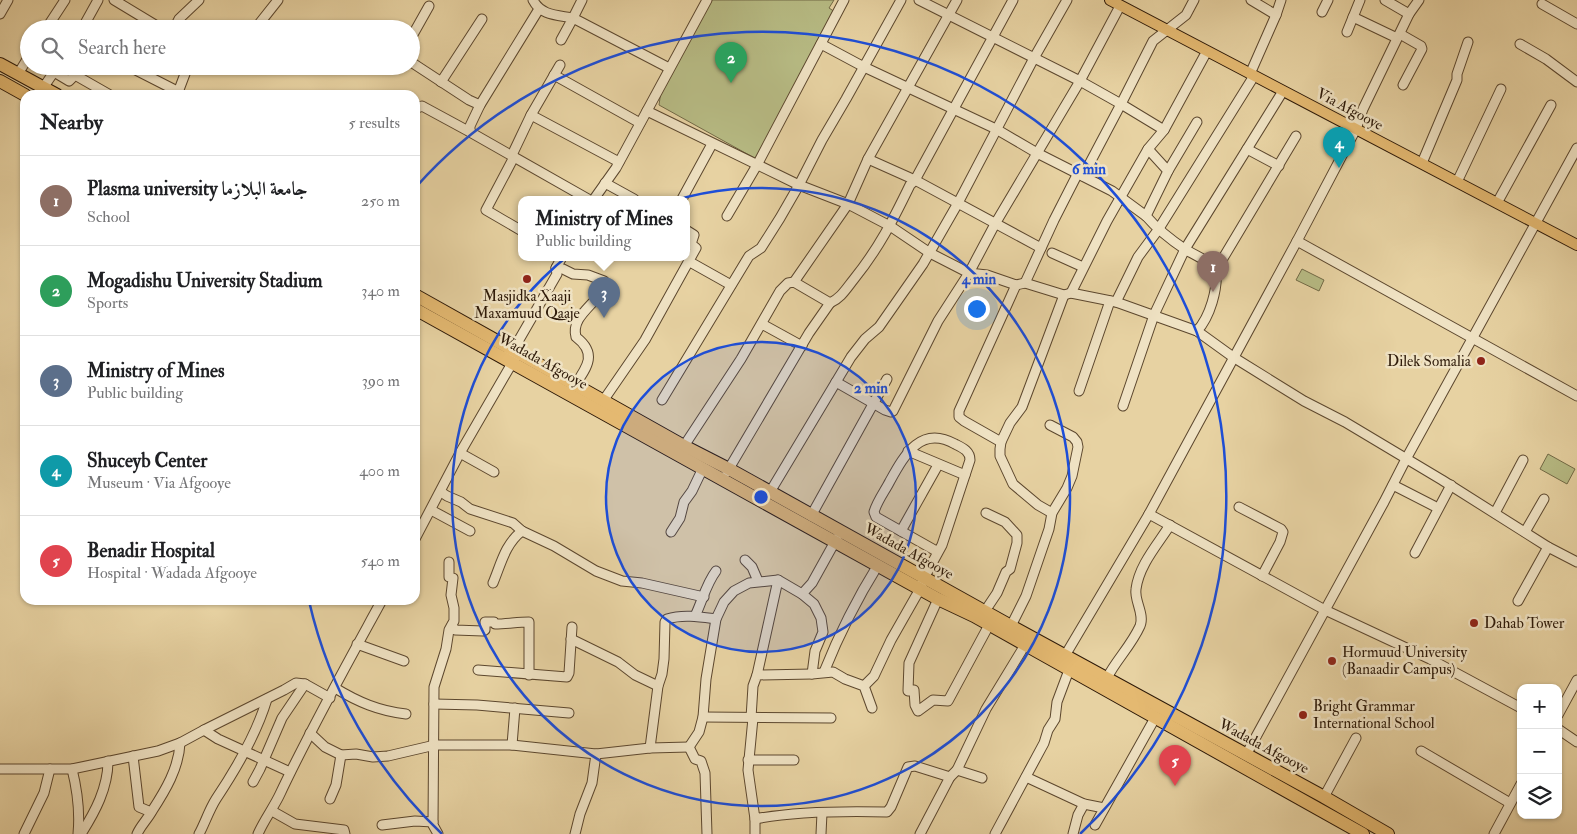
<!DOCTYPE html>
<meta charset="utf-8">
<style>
:root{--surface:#fff;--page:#f6f6f6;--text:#202124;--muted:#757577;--line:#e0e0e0;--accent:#0b8043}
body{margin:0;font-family:"IM FELL Double Pica",Amiri,serif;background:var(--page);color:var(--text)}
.controls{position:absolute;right:15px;bottom:15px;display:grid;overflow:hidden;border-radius:10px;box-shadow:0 1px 4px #0004}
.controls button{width:45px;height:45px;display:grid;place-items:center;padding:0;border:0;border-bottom:1px solid var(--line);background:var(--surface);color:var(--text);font:25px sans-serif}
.you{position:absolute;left:976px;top:308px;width:18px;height:18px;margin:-12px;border:4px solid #fff;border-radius:50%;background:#1a73e8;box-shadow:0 0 0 8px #1a73e833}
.badge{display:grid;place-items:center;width:32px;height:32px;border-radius:50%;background:var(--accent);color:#fff;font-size:16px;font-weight:700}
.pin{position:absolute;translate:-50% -41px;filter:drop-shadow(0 1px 2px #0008)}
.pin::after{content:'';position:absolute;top:26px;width:18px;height:15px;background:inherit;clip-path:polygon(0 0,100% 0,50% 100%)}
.popup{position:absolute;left:518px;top:196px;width:172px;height:65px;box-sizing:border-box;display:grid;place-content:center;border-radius:10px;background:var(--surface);filter:drop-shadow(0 1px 4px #0005);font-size:16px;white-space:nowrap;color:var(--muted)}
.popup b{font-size:19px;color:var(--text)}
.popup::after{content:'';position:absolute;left:50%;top:100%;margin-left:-10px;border:10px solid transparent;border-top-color:var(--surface)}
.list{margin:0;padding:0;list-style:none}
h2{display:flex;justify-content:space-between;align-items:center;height:65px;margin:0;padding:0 20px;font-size:21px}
h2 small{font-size:16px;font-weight:400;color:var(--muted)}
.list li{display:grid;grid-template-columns:32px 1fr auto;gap:15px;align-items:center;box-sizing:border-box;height:90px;padding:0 20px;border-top:1px solid var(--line)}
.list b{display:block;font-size:19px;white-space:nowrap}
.list p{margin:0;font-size:16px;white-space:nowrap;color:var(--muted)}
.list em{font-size:16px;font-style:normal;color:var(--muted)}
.icon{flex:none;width:28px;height:28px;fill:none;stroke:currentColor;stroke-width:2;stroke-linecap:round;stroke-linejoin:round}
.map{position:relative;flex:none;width:1577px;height:834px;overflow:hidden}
.search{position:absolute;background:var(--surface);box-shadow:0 1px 4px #0004;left:20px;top:20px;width:400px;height:55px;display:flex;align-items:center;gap:12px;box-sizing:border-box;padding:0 18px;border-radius:28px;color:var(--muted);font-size:19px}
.panel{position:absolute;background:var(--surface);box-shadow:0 1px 4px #0004;left:20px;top:90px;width:400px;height:515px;border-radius:15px}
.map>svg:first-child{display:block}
</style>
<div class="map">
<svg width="1577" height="834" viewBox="0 0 1577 834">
<rect width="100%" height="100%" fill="#e7d2a2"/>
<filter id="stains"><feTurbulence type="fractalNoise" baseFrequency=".004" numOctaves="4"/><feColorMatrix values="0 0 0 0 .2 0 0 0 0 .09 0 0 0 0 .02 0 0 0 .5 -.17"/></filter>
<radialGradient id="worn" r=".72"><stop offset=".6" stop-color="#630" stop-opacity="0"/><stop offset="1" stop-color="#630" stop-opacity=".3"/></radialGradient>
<g fill="#b7bb84" stroke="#726a46">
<polygon points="711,0 834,0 829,8 835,12 758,160 659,105 661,91"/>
<polygon points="1302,269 1324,280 1319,291 1296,280"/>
<polygon points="1548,454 1575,469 1567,484 1540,469"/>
</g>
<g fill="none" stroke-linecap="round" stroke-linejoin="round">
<defs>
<g id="minor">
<polyline points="114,0 162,29"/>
<path d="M533,0C541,16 558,15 573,18L561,40"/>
<polyline points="582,0 573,18 669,68"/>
<polyline points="919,0 1080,81 1121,104 1083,176"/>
<polyline points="1251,0 1276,15 1281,0"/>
<polyline points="1385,0 1409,14"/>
<polyline points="1542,4 1577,24"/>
<polyline points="539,9 480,105 470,126 470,132 588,199"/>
<polyline points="1322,12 1328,0"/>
<polyline points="0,14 8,0"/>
<polyline points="1353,17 1397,38"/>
<polyline points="46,29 65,0"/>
<polyline points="82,29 98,0"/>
<polyline points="174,29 179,19 199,0"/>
<polyline points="255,29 278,0"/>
<polyline points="1347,32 1360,0"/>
<polyline points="1400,34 1421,46 1422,49 1403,85"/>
<polyline points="411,38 429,6"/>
<polyline points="821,44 864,67 996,129 1037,153 1112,191 1146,216"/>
<polyline points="1520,44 1546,59 1577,82"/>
<polyline points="411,62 469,100 480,105"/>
<polyline points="128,66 179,92"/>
<polyline points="54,72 69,81 75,75 110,95"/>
<polyline points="18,74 29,56"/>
<polyline points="1250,74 1276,15"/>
<polyline points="554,75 640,123"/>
<polyline points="441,82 482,19"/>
<polyline points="43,88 58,66"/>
<polyline points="177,95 188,66"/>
<polyline points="415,109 422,106 470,132"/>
<polyline points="647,111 799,185 848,204 890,226 930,253 969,273 987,275 1016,285 1025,283 1064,295 1071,293 1116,302 1197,331 1233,357 1304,401 1345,422 1442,480 1548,547 1577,562"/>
<polyline points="531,115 619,162"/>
<polyline points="1164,130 1121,104 1153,41 1186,15 1194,0"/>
<path d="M1148,149L1168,171L1146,216C1158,230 1171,240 1186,250C1197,256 1209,261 1216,270C1218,289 1210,317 1197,331"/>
<polyline points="1247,149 1279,166"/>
<polyline points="512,155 531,115 560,65"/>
<polyline points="514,157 486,210 522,231"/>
<polyline points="868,159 915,180 1041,248"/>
<polyline points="1422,163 1457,80 1457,74 1468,42"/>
<polyline points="1168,171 1197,122"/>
<polyline points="1457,182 1501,89"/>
<polyline points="605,183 634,199"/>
<polyline points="594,199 616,168 707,0"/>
<polyline points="682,199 712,144"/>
<polyline points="1497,203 1551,105"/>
<polyline points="727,216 757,165 844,0"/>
<polyline points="1297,241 1577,396"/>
<polyline points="1052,253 1083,267"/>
<polyline points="690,262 731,285"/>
<path d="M556,268L563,269L573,274L588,275L604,281L605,289L601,301H594C584,312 572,322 576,337C597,353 588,366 575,385"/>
<polyline points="1216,270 1296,136"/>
<polyline points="794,282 848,204 868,159 957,0"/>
<polyline points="1025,283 1054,220 1078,173"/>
<polyline points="1071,293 1107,221 1148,149 1164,130 1207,51"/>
<polyline points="1116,302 1138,257 1158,230 1254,76"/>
<polyline points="762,324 802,346"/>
<polyline points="509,353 511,349 516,345 557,274 556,268 562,257"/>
<polyline points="836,382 885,410 891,412 893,411 938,321 969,273 995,224 1080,81 1120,6"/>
<polyline points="1079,391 1110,301"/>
<polyline points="662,400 749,256 761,248 780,218 799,185 822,140 846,99 901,0"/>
<polyline points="603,401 645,340 696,248 691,244 694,235 686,230"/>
<polyline points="1123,406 1154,315 1185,249 1283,91"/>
<polyline points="1001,442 964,421 959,417 959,411 1016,285"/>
<path d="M683,449L684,446L741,359L780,291L788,283L794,282L830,303C841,298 846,289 854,279C879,248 893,220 910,185L915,180L1013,0"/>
<polyline points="908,451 965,475"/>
<polyline points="460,453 494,472"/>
<polyline points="727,472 809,333 830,303"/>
<polyline points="1393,485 1434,506"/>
<polyline points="441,492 447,496 461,502 470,509 513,523 522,531 554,546 596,571 622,581 642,583 704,597"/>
<polyline points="770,492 851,357 865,339 879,327 923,264 958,203 1034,58 1067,0"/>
<polyline points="1239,507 1281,529 1283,532 1280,542 1262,576"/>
<polyline points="431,510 470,531"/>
<polyline points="1052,513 1038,505 1013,484 1000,456 1000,449 1001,442 1010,423 1022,407 1064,295"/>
<polyline points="1495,513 1523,460"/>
<polyline points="1149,514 1325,610 1430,659 1521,708"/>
<polyline points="811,516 887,379"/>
<polyline points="901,531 938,465"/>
<polyline points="671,532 680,518 684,502 692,491 703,468"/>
<polyline points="1525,532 1544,499"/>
<polyline points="415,539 460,453 515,358"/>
<polyline points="1415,553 1451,485"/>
<polyline points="745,560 752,567 758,581"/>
<path d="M493,583C501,564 505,544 522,531"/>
<polyline points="802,594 812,583 837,538"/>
<polyline points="938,599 909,663 908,691 914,690 915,705 918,711 933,700 948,701 989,625"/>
<polyline points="1518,601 1548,547"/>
<polyline points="985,611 997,593 1006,572 1010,569 1017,543 1017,535 1005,522 986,513"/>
<path d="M695,616C702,602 706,584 716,571"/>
<path d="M452,625L455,630L483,631L485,630V622H494L495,624C507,624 517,622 529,622V675"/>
<polyline points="1009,630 1026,596 1049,529 1052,513 1067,488 1072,476 1078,447 1077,442 1073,437 1050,425"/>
<polyline points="571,639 618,662 635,675 658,686"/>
<polyline points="357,644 404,661"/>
<polyline points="1063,659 1149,514 1297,241 1356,129 1363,109 1409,14 1419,0"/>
<polyline points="478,670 567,677 569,673 572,627"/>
<path d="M824,672C840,632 855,602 878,565"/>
<polyline points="757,675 778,580"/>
<path d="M1107,678C1116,660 1131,646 1140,626C1145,614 1134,601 1136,589C1139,565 1158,544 1170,525"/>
<path d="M864,686L874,676L891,640L920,589L924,578L942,545L970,460C970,451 963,448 955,444C921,425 905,454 890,481C885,491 877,501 874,512L876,517L938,552"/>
<path d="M335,688C358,702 379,711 406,714"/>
<polyline points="434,704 477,705 569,713"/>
<polyline points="1558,715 1577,680"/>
<polyline points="703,717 831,718"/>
<polyline points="751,718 753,686 757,675 812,674"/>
<path d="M753,718L748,770L755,819C796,811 845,811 887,812L891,807L908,767L915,766L950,777"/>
<polyline points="1558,729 1577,742"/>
<polyline points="204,730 218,739 290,772"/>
<polyline points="310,733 325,747 341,755 356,754 373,757 388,756 435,745 512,745 596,754 650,748 689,747"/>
<polyline points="512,745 515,708"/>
<polyline points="689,747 699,732 703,717 706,679 716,619 724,602 734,591 749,583 778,580 802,594 814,604 821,618 823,632 815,651 812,674 833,672 845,679 864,686 872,708"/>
<polyline points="689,747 695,759 701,761 705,773 707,834"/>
<path d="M650,748L658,686L662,674L664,659L665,622L667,619C683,614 701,617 716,619"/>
<polyline points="1421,751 1510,803"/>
<polyline points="1246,755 1384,502 1406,459 1577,148"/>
<polyline points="133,756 139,807 151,812"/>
<polyline points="748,760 794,760"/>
<polyline points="0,769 72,769 158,751 180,743 204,730 284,690 296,683 305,684 330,698"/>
<path d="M72,769C77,789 80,813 78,834"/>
<polyline points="957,770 982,778"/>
<polyline points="1026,777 1084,804 1104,808"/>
<polyline points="253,782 260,769 282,718 305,684"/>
<polyline points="1324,797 1356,738"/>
<polyline points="330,799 336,785 341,755"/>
<polyline points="272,811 295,824 344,830 345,834"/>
<polyline points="755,819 755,834"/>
<polyline points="382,825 415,821 433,822"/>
<polyline points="1095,825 1155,718"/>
<polyline points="24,834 44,793 50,769"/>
<path d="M81,834C95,812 108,788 108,761"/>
<path d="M137,834C141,825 147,820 152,811C165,791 179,768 180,743"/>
<path d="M199,834C205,823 209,810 216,799C236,769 257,733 267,699"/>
<path d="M258,834C264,820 274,807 280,794C311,728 347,664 382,600"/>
<polyline points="438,834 433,825 434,687 446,649 449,630 454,621 454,608 451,595 453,578 449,577 449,562"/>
<polyline points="575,834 580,814 592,783 596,754"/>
<polyline points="821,834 822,813"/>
<polyline points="920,834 950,777 957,770 986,709 1025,645"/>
<polyline points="995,834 1044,743 1048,730 1055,719 1057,702 1069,670 1070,665"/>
<polyline points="1073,834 1078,815 1084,804"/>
<polyline points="1494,834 1521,784"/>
</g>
<polyline id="major" points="1110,0 1577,245"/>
<g id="highway">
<polyline points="0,64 57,95"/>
<polyline points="0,81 25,95"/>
<polyline points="415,295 684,446 729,469 1011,626 1324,797 1388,834"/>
<polyline points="415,309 938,599 974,616 1363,834"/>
</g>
</defs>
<use href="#minor" stroke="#5c472e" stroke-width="11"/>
<use href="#major" stroke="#2d1908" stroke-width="12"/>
<use href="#highway" stroke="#2d1908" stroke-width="14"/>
<use href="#minor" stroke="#efe2c3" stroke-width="9"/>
<use href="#major" stroke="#e4b971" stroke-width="10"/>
<use href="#highway" stroke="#e4b971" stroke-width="12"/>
</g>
<circle cx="761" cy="497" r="155" fill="#1d4ed8" fill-opacity=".12"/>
<g fill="none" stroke="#1d4ed8" stroke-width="2.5">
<circle cx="761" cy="497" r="155"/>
<circle cx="761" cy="497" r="309"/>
<path d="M442 834A464 464 0 0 1 309 601M416 187A464 464 0 1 1 1080 834"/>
</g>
<g fill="#8f2418" stroke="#efe2c3" stroke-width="2">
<circle cx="527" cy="279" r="5"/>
<circle cx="1481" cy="361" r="5"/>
<circle cx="1474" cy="623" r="5"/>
<circle cx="1332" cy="661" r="5"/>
<circle cx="1303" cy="715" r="5"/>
</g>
<g text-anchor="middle" stroke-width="5" stroke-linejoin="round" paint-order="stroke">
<g font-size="15" fill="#2d1908" stroke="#efe2c3">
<text transform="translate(1350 109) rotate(28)" y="5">Via Afgooye</text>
<text transform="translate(543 361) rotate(29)" y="5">Wadada Afgooye</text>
<text transform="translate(909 551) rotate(29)" y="5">Wadada Afgooye</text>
<text transform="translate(1264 746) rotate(28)" y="5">Wadada Afgooye</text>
</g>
<g font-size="15" fill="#2d1908" stroke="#efe2c3" text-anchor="start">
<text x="527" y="301" text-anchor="middle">Masjidka Xaaji<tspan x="527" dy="17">Maxamuud Qaaje</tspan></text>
<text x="1471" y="366" text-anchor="end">Dilek Somalia</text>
<text x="1484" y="628">Dahab Tower</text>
<text x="1342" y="657">Hormuud University<tspan x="1342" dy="17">(Banaadir Campus)</tspan></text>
<text x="1313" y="711">Bright Grammar<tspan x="1313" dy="17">International School</tspan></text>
</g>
</g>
<circle cx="761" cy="497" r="8" fill="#1d4ed8" stroke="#efe2c3" stroke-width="2.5"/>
<g font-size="15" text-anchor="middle" font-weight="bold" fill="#1d4ed8" stroke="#efe2c3" stroke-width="5" stroke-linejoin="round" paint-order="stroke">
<text x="1089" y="174">6 min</text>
<text x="979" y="284">4 min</text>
<text x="871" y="393">2 min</text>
</g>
<rect width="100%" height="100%" filter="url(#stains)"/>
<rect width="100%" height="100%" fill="url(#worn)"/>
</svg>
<div class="controls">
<button>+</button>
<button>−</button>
<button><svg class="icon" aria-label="layers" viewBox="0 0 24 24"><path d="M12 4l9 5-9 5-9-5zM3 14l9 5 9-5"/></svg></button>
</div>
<div class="you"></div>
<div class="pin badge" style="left:1213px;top:292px;background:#8d6e63">1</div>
<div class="pin badge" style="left:731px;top:83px;background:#2e9e5b">2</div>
<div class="pin badge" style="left:604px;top:318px;background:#5c6f8a">3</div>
<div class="popup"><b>Ministry of Mines</b>Public building</div>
<div class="pin badge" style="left:1339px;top:168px;background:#0f9aa8">4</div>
<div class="pin badge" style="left:1175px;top:786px;background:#e0444e">5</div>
<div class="search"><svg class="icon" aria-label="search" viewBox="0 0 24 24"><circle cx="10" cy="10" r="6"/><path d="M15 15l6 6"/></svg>Search here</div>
<section class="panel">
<h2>Nearby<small>5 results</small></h2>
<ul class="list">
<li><span class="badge" style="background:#8d6e63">1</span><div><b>Plasma university جامعة البلازما</b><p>School</p></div><em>250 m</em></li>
<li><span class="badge" style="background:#2e9e5b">2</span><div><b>Mogadishu University Stadium</b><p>Sports</p></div><em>340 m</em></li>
<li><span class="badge" style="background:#5c6f8a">3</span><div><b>Ministry of Mines</b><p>Public building</p></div><em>390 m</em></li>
<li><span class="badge" style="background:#0f9aa8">4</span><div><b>Shuceyb Center</b><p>Museum · Via Afgooye</p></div><em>400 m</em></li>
<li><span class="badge" style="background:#e0444e">5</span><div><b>Benadir Hospital</b><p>Hospital · Wadada Afgooye</p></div><em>540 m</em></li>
</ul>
</section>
</div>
